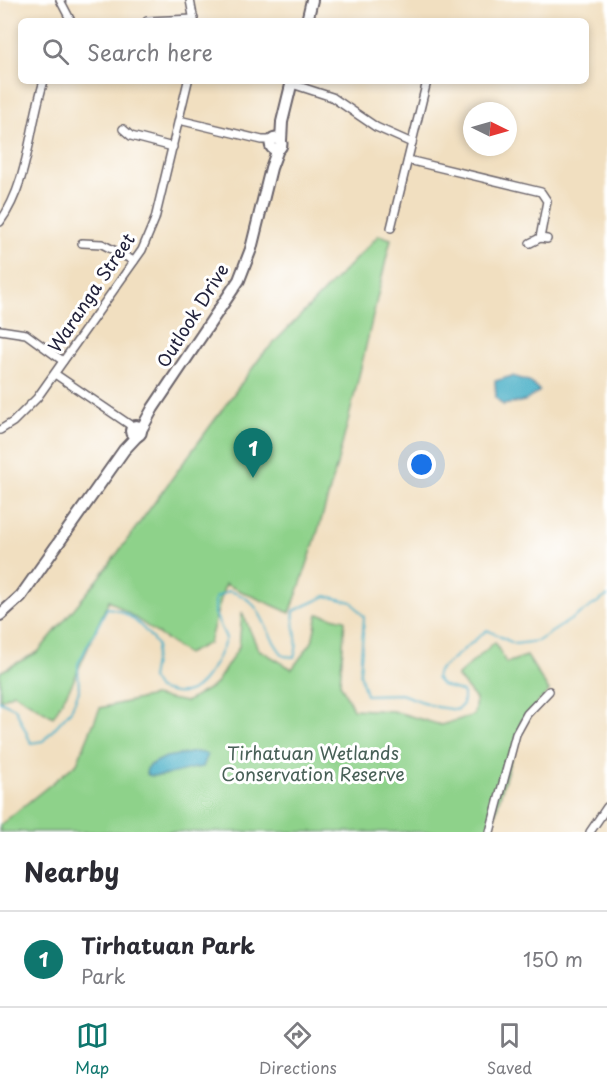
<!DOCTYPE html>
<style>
:root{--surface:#fff;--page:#f7f7f7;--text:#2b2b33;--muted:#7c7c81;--line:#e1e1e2;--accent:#0f766e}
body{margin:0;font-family:"Playpen Sans",sans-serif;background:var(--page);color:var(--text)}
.compass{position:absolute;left:463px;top:102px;width:54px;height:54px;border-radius:50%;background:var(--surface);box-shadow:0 3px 9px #0003;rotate:95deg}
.you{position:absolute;left:422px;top:465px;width:21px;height:21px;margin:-15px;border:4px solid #fff;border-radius:50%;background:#1a73e8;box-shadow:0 0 0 9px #1a73e833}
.badge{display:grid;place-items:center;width:39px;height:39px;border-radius:50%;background:var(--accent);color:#fff;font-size:20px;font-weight:700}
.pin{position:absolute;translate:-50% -50px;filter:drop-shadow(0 2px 3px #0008)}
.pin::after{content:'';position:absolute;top:32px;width:21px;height:18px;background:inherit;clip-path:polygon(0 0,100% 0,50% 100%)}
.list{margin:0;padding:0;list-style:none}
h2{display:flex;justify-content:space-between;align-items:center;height:78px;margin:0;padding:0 24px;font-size:26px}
h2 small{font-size:20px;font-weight:400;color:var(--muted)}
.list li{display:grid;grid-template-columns:39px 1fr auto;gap:18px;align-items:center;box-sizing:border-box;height:96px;padding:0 24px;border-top:2px solid var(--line)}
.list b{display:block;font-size:22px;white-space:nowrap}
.list p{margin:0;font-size:20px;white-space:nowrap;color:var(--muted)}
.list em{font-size:20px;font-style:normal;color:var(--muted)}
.icon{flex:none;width:33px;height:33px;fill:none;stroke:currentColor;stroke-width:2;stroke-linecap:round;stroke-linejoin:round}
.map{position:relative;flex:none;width:607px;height:832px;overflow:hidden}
.search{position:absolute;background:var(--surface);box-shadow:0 3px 9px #0003;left:18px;right:18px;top:18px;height:66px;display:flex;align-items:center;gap:15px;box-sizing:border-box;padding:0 21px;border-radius:9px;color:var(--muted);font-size:22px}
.sheet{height:174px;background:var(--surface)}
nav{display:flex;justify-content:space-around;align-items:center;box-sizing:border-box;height:84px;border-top:2px solid var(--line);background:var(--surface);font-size:16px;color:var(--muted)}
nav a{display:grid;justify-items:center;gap:3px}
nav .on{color:var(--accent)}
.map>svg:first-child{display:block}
</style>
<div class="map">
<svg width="607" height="832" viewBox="0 0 607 832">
<rect width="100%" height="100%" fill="#fff"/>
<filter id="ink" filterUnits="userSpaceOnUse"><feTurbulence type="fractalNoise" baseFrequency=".0167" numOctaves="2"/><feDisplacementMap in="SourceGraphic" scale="12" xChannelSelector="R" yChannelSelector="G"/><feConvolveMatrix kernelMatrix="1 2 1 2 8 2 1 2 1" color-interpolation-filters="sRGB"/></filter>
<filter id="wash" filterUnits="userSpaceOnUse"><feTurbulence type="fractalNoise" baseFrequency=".008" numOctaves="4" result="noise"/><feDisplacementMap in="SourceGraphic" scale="24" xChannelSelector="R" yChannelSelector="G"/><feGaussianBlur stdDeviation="1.35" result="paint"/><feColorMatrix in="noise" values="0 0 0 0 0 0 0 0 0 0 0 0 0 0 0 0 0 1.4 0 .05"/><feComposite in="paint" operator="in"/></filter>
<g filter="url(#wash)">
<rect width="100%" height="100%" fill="#f1dfc0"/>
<g fill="#8ed28a" stroke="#587a62" stroke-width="1.5">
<path d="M379,235L391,239C361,364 336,492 290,613L225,584L209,643L187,654L109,600L72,684L53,717L14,693L0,700V672L38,652L100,577L262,355Z"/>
<polygon points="242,612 258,649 292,669 312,642 318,614 345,620 340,683 353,709 393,711 441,725 474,715 476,699 457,676 495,642 506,663 527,656 549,691 522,720 490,832 0,832 0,825 77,763 100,708 153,696 186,702 215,685 239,647"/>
</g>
<g fill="#45adc5" stroke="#346880" stroke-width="1.5">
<polygon points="512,376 529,381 540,391 525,401 503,405 496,398 495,381"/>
<path d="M196,752L208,754L203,767C185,768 165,779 148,775L146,772L148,766L166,757Z"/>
</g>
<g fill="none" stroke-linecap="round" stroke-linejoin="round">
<path stroke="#45adc5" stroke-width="2" d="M0,701L15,708L31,743L43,741L71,710L79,691L78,664L107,608C128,609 146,630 157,645L151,678L158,689C169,692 181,696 191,691C207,682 221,654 226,638L215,614V598L229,591C266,600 261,631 284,656L294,657C301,640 291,628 294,611L326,596L352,602L364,617L360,673L366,695L401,694L437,707L457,710L463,704V692L442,685L436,678L438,671L487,630L515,644L538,641L607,596"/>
</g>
</g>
<g filter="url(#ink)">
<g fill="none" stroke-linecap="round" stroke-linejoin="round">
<defs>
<g id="street">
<polyline points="60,0 71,21"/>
<polyline points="190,0 194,21"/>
<polyline points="147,21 194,19"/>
<polyline points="292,84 332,97 376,127 412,143"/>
<polyline points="179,120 262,140 272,140"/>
<polyline points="123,129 131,136 173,147"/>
<polyline points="408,160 541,192 547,201 540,238"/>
<path d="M0,222C29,182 29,127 44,81"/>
<polyline points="391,228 427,81"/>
<polyline points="82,243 102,244 134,261"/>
<polyline points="530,243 540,238 547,239"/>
<polyline points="0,330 26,334 63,361"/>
<polyline points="55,374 133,427"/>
<polyline points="0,430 13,422 37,398 142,250 155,219 188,81"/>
<polyline points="490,832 516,734 527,714 549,691"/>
<polyline points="590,832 607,807"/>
</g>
<g id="secondary">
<polyline points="307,21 312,0"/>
<circle cx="276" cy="144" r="5.5"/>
<polyline points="281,141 282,122 292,81"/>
<circle cx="136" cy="431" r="5"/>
<polyline points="141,430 153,408 239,280 251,249 271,168 278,149"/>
<polyline points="0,615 21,596 124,450 137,436"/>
</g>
</defs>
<use href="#street" stroke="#6a646a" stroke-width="10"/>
<use href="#secondary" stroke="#6a646a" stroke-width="14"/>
<use href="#street" stroke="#fff" stroke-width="7"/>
<use href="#secondary" stroke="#fff" stroke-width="10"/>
</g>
</g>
<g text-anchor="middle" stroke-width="6" stroke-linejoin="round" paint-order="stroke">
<g font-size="18" fill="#22223b" stroke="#fff">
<text transform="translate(92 293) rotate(-56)" y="6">Waranga Street</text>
<text transform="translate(193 316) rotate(-58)" y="6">Outlook Drive</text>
</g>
<g font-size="18" fill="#486057" stroke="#fff">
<text x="313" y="760">Tirhatuan Wetlands<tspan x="313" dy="21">Conservation Reserve</tspan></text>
</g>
</g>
</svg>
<svg class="compass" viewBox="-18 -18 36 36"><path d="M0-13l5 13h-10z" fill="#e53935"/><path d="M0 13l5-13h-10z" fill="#7c7c81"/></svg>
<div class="you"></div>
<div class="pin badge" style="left:253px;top:478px">1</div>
<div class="search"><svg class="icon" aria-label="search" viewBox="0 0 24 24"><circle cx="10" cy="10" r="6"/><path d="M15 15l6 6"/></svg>Search here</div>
</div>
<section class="sheet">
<h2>Nearby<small></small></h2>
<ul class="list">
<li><span class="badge">1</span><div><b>Tirhatuan Park</b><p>Park</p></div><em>150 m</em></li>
</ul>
</section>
<nav>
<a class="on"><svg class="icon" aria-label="map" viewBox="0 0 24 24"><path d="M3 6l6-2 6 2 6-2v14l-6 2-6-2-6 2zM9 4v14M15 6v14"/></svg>Map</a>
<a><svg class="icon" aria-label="directions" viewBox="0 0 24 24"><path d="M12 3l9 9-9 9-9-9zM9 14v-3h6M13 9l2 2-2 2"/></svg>Directions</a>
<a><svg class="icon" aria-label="saved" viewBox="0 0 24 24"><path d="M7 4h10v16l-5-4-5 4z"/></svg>Saved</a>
</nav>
